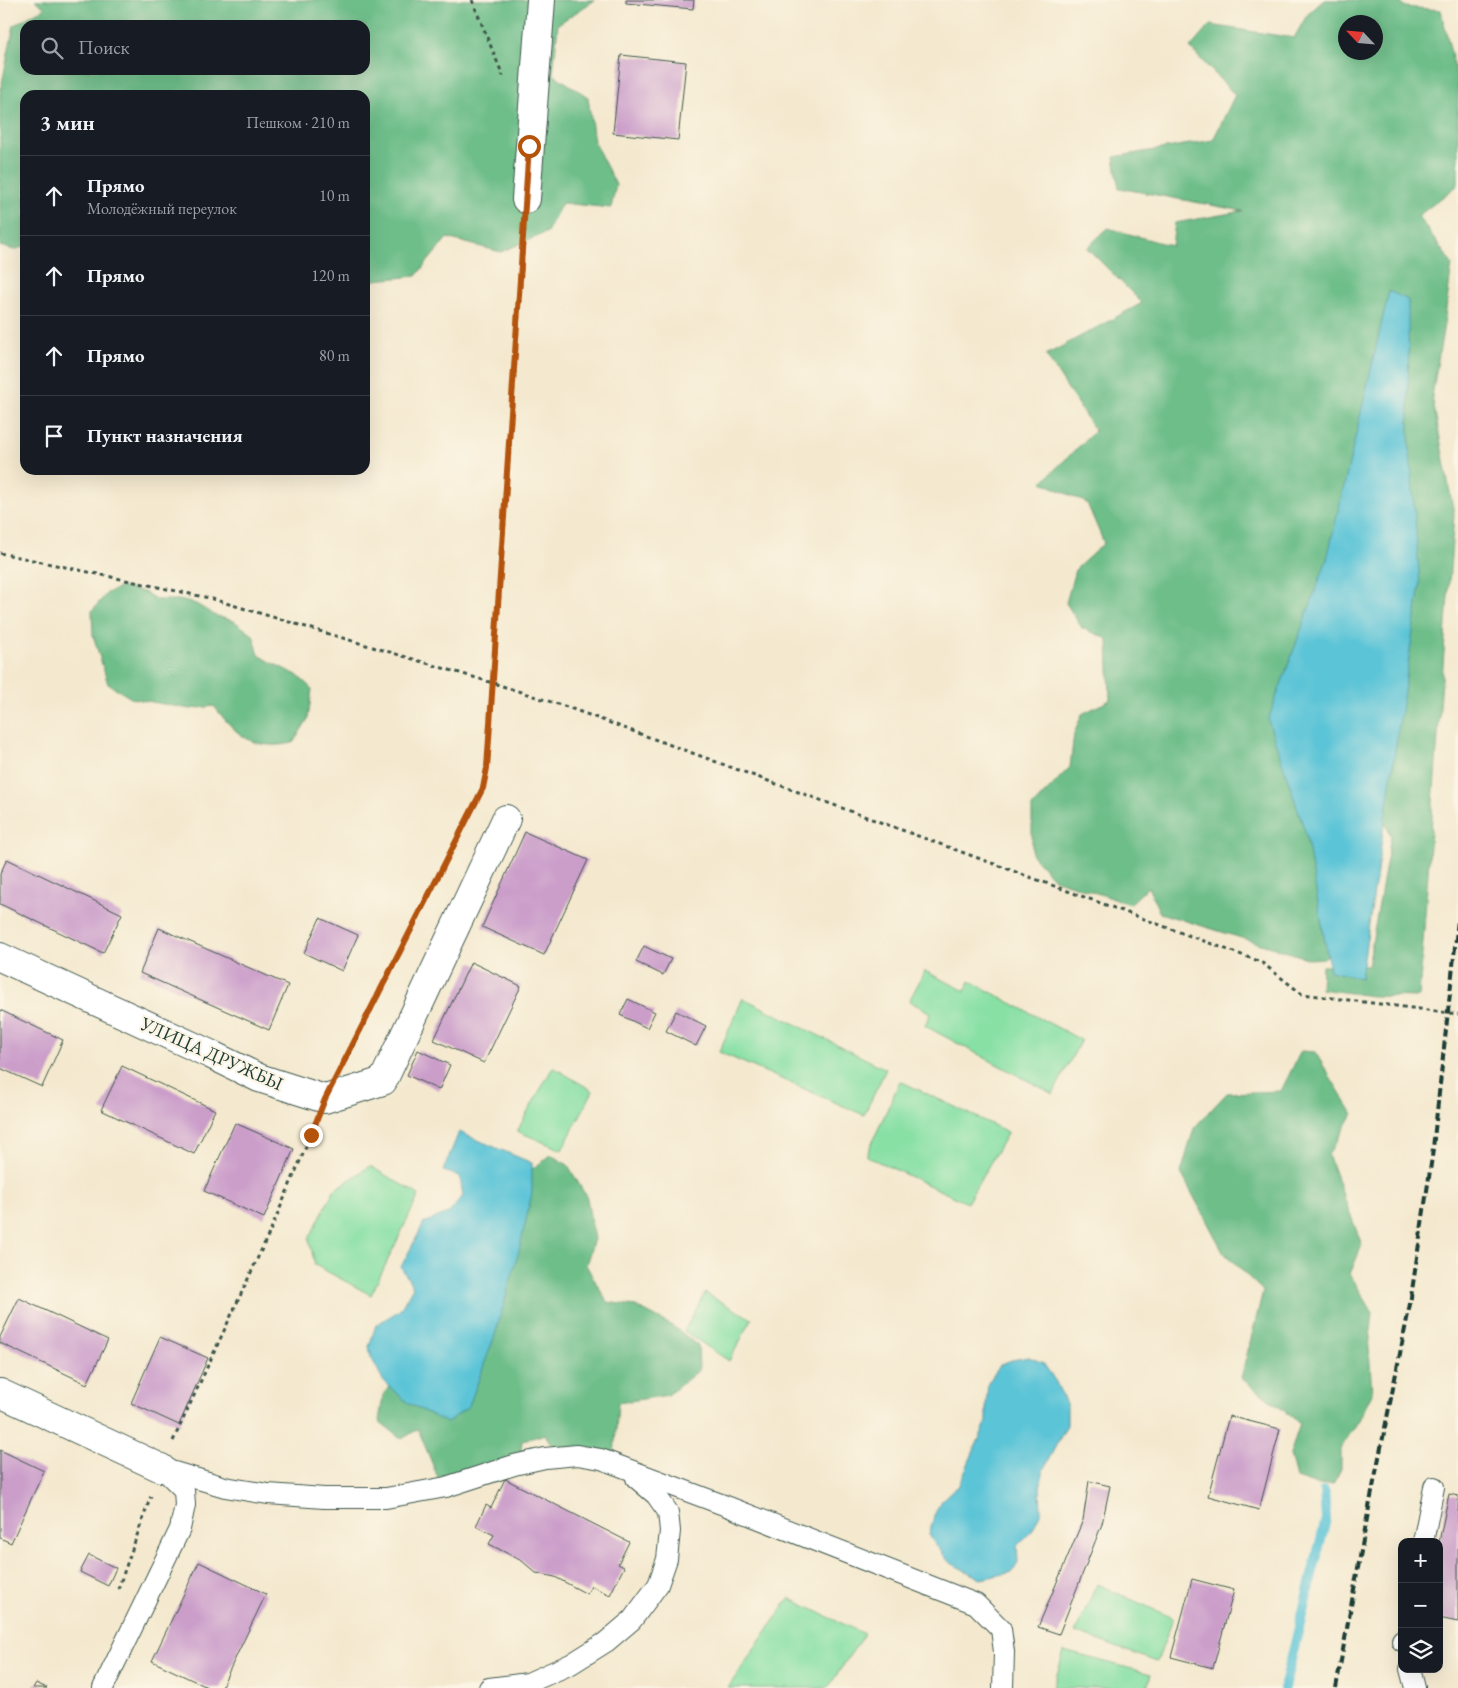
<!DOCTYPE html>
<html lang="ru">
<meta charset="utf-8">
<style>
:root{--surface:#171b24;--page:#20242c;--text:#f1f3f6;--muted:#9ea1a6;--line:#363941}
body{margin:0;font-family:"EB Garamond",serif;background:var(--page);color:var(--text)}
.controls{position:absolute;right:15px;bottom:15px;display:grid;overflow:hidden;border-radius:10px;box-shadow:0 5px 20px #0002}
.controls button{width:45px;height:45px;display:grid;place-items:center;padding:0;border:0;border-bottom:1px solid var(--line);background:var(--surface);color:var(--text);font:25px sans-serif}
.compass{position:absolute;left:1338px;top:15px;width:45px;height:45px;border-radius:50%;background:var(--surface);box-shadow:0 5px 20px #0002;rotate:296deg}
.stop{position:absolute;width:15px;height:15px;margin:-11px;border:4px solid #b45309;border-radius:50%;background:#fff}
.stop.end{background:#b45309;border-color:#fff;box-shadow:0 1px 5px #0008}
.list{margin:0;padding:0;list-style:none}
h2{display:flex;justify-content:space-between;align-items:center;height:65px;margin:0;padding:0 20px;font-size:21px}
h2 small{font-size:16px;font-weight:400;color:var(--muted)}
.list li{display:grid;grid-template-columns:32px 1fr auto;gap:15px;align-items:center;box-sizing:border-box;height:80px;padding:0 20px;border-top:1px solid var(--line)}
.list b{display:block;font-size:19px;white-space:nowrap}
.list p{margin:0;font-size:16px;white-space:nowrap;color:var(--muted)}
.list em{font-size:16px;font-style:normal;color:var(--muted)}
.icon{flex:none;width:28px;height:28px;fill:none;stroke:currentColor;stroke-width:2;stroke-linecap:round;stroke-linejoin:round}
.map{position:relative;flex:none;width:1458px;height:1688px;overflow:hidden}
.search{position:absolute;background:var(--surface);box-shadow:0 5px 20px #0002;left:20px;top:20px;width:350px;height:55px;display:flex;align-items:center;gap:12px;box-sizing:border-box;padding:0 18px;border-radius:15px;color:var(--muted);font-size:19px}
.panel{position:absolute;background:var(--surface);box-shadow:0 5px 20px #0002;left:20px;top:90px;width:350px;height:385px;border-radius:15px}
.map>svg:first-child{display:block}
</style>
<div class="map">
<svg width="1458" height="1688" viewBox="0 0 1458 1688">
<rect width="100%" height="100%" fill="#fcf5e5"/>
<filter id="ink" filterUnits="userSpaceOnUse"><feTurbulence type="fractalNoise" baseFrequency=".02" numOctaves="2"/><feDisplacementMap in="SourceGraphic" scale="10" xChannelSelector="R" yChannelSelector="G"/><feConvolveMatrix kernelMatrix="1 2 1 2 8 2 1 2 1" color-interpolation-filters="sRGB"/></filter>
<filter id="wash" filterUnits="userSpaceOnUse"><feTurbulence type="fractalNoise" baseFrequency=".0096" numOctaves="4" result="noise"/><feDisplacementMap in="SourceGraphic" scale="20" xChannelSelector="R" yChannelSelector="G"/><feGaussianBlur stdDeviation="1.12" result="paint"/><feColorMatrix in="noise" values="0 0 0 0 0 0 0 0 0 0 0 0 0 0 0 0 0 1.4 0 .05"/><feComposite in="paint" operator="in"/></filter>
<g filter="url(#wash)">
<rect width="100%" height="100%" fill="#f4e9cf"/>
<g fill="#88e0a5" stroke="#548e6c">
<polygon points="925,971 965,991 970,981 1081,1040 1053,1094 925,1026 931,1013 909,1001"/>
<polygon points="743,998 886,1069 864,1115 719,1052"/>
<polygon points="553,1067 593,1091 562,1150 517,1131"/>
<polygon points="900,1081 1008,1132 967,1203 866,1156"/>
<polygon points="370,1166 419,1195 371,1295 315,1265 309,1239 334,1190"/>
<polygon points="705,1293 752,1319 729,1361 684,1331"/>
<polygon points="1097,1584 1173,1618 1157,1662 1075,1632"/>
<polygon points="789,1598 864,1634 828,1688 728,1688"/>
<polygon points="1064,1651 1151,1674 1147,1688 1053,1688"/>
</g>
<g fill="#6ebe8a" stroke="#467e5f" fill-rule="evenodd">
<path d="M35,0H595L558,24L553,74L588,97L594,142L616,185L611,208L562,203L547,232L501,252L447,238L416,276L365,281V95H25V246L14,250L0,246V93L14,25L45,8ZM25,25H365V70H25Z"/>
<path d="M1324,0H1399L1405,7L1441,10L1458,83V185L1418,216L1452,264L1444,324L1432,396L1454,514L1419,997L1372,996L1321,989L1322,966H1368L1391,836L1364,772L1334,948L1324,958L1310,959L1160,913L1148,887L1130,904L1054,879L1032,855V807L1070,767L1074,734L1082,714L1110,700L1108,639L1082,628L1066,603L1075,570L1104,543L1087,503L1042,482L1095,431L1046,355L1142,303L1087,248L1108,228L1172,246L1175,223L1243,211L1119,188L1114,157L1213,140L1235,95L1190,48L1210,25L1294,38L1307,15ZM1346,22H1376V52H1346Z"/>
<path d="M122,587L144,592L157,600H179L196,604L216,616L234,621L253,635L259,655L274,664L297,675L312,689L308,719L293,743C253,751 237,736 214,706L190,709L131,698L108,684L93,635L92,611L107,593Z"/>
<polygon points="1301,1051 1315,1052 1353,1114 1328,1155 1362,1245 1350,1274 1373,1313 1369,1348 1372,1394 1359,1420 1341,1448 1341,1469 1333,1484 1317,1485 1296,1478 1290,1455 1300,1423 1241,1378 1263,1291 1224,1253 1181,1173 1194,1128 1227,1093 1281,1091"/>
<polygon points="551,1155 568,1165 587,1198 594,1239 586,1265 607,1302 635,1306 671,1325 698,1345 699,1370 668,1395 618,1403 614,1456 554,1450 545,1434 522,1441 520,1458 439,1480 418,1429 402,1439 379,1421 383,1396 523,1176"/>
</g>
<g fill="#5bc4d7" stroke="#3d8086">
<polygon points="1389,291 1408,300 1409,437 1420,585 1361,978 1330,971 1306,834 1268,720 1327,559"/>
<polygon points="459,1132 532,1163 532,1193 519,1251 495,1335 469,1406 447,1423 408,1403 384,1382 371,1357 369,1346 376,1325 400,1310 413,1287 401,1267 424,1223 450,1212 463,1196 460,1176 443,1171"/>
<path d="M1029,1357L1043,1363L1056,1382L1067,1406V1425L1044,1468L1040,1488L1041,1512L1032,1531L1017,1546L1018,1562L1013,1572L981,1579L949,1562L929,1535C934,1514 938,1498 958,1487L986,1423V1405L988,1383L1001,1364L1012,1360Z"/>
</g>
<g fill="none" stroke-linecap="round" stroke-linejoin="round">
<polyline stroke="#5bc4d7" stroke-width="10" points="1284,1688 1326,1519 1324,1491"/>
</g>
<g id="blocks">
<g fill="#cb9eca">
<polygon points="626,0 694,0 693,9 626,3"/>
<polygon points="621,55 686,62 678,140 613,133"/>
<polygon points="525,832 588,860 544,955 482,927"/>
<polygon points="7,859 122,914 103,953 0,904 0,874"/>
<polygon points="320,918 358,935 342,971 304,953"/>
<polygon points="159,928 288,985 269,1030 140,973"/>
<polygon points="644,946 671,959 663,975 636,962"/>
<polygon points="471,962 521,986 484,1063 434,1040"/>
<polygon points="628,999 655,1012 647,1028 620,1015"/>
<polygon points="0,1010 63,1040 42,1087 0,1068"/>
<polygon points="676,1011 706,1026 696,1046 666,1031"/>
<polygon points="418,1050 450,1065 439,1090 407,1075"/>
<polygon points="122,1066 215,1110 194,1154 101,1110"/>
<polygon points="235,1123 294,1149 264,1218 204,1191"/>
<polygon points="19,1298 108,1340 87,1384 0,1343 0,1337"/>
<polygon points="160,1337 208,1358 179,1425 131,1403"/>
<polygon points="1229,1416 1280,1429 1259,1510 1208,1496"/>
<polygon points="0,1450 44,1471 11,1543 0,1538"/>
<polygon points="505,1479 629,1542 618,1564 624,1567 610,1595 591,1586 587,1594 555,1577 536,1573 522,1561 489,1544 494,1535 476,1526 486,1505 491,1508"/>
<polygon points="1089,1481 1110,1486 1102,1524 1059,1634 1038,1627 1083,1520"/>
<polygon points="1449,1494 1458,1496 1458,1622 1439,1618 1439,1542"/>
<polygon points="89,1555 116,1568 108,1586 80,1572"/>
<polygon points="199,1562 266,1594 221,1688 209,1688 152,1661"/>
<polygon points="1192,1579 1234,1590 1213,1668 1171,1657"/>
<polygon points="36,1683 47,1688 33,1688"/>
</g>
</g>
</g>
<g filter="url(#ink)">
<use href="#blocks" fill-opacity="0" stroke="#3f574b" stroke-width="1"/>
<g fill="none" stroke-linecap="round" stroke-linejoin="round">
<defs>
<g id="service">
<polyline points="161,1468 225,1487 268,1494 324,1498 386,1498 446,1487 514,1465 545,1458 577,1455 601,1459 729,1507 976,1604 1001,1629 1004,1652 1003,1688"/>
<polyline points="1423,1542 1434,1487"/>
<polyline points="1402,1640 1402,1641"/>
<polyline points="1410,1669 1415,1688"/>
<polyline points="103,1688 180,1529 185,1505 184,1490 165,1471"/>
<polyline points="489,1688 528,1683 571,1664 606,1642 632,1620 658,1585 667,1559 670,1531 668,1512 656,1495 636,1478"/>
</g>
<g id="minor">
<polyline points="526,199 541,0"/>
<polyline points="0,957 210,1054 259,1078 325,1099 383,1081 506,819"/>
<polyline points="0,1393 161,1468"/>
</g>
</defs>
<use href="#service" stroke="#3f574b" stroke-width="22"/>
<use href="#minor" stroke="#3f574b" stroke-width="30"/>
<g stroke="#3f574b" stroke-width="3" stroke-dasharray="4 4" stroke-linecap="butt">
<polyline points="472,0 503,76"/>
<polyline points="0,553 209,598 493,683 567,707 1261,962 1302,994 1458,1014"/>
<polyline points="345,1061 483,788 487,768 524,229"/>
<polyline points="173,1441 272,1227 314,1128"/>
<polyline points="118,1589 151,1496"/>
</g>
<use href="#service" stroke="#fff" stroke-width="20"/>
<use href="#minor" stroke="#fff" stroke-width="28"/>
<polyline stroke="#1f3d34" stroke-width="4" stroke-dasharray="8 4" stroke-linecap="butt" points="1336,1688 1370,1502 1410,1304 1432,1157 1458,920"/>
</g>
</g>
<g fill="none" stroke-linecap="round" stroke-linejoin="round" filter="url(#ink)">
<polyline stroke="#b45309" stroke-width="6" points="311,1135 325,1099 483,788 487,768 529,146"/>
</g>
<g text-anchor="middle" stroke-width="4.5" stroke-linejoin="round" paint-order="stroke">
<g font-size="19" fill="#1f3d34" stroke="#fcf5e5">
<text transform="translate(212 1053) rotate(24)" y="7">УЛИЦА ДРУЖБЫ</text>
</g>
</g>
</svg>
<div class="controls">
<button>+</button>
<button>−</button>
<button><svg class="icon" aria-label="layers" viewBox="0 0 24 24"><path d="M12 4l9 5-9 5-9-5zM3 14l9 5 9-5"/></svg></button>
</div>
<svg class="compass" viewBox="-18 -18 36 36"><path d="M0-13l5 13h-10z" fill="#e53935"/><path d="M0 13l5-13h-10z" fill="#9ea1a6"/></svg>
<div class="stop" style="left:529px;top:146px"></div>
<div class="stop end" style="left:311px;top:1135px"></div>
<div class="search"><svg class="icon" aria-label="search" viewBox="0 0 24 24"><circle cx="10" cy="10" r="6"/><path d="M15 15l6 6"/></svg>Поиск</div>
<section class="panel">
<h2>3 мин<small>Пешком · 210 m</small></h2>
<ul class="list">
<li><svg class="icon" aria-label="ahead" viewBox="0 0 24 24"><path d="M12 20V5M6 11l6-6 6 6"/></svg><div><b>Прямо</b><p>Молодёжный переулок</p></div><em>10 m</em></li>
<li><svg class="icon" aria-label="ahead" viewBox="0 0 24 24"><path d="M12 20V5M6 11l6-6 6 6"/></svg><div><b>Прямо</b></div><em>120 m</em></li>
<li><svg class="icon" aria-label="ahead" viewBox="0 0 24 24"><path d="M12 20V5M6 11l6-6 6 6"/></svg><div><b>Прямо</b></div><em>80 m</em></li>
<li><svg class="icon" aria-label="arrive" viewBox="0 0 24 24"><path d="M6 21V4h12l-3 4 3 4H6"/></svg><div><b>Пункт назначения</b></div></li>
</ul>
</section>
</div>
